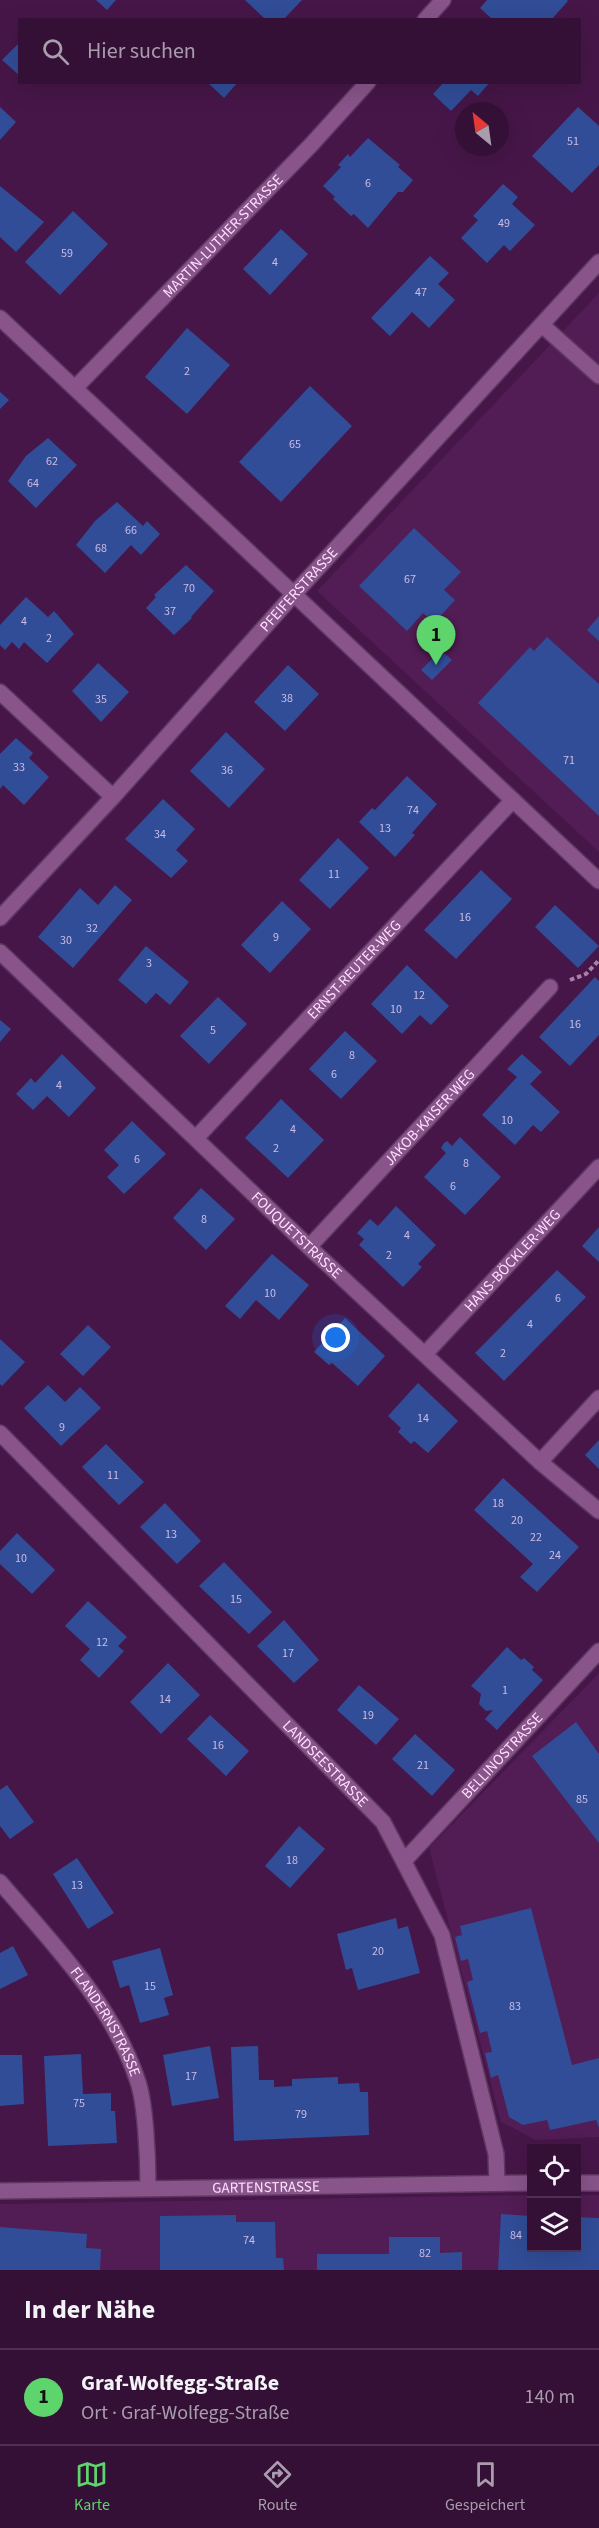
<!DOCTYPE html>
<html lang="de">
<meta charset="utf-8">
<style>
:root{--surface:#341036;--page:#3c193e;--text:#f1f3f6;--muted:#a99dad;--line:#4e3051;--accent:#5dd56c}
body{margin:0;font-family:"Source Sans 3",sans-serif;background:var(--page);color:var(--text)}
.controls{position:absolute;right:18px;bottom:18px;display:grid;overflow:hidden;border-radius:0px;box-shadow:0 6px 24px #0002}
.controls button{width:54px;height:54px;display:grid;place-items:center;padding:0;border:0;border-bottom:2px solid var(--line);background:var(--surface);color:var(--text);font:30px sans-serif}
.compass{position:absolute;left:455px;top:102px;width:54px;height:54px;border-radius:50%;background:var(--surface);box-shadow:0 6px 24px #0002;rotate:331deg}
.you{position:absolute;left:336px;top:1338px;width:21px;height:21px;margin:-15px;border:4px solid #fff;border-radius:50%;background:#1a73e8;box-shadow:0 0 0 9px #1a73e833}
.badge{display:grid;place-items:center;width:39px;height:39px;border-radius:50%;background:var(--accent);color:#111;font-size:20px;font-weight:700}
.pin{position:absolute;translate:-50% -50px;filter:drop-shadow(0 2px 3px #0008)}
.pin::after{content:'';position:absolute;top:32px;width:21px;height:18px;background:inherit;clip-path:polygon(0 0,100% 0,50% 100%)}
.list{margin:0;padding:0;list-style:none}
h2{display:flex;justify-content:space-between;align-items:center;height:78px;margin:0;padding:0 24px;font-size:26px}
h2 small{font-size:20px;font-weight:400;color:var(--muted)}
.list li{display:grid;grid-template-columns:39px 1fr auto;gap:18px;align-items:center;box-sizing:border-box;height:96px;padding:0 24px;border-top:2px solid var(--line)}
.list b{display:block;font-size:22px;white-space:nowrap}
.list p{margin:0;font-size:20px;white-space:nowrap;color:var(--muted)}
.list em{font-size:20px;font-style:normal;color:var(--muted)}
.icon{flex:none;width:33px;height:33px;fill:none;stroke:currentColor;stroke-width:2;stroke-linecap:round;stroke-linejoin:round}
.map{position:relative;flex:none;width:599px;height:2270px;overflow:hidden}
.search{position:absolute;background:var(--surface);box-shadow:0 6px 24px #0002;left:18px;right:18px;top:18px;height:66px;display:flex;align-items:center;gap:15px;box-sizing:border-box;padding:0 21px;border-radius:0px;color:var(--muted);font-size:22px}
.sheet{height:174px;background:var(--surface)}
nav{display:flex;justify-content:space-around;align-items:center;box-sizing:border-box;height:84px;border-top:2px solid var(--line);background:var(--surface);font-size:16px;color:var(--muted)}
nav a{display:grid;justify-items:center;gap:3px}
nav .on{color:var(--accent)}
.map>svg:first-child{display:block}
</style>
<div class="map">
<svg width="599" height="2270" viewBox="0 0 599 2270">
<rect width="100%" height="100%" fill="#461648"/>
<g fill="#521c54">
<polygon points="599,293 599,852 317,591"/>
<polygon points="599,1673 599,2137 536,2140 501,2122 429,1848"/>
<polygon points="531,2195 532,2248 576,2248 577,2195 599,2195 599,2270 0,2270 0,2204"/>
</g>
<g fill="#314d97">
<polygon points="96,0 116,0 107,10"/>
<polygon points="245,0 302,0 283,20 266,20"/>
<polygon points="487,0 567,0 568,1 551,20 493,20 480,8"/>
<polygon points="20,42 20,76 2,60"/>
<polygon points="207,82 238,82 224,98"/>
<polygon points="444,82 490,82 478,96 471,90 451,111 433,94"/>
<polygon points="0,107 16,122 0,140"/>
<polygon points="578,107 599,126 599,165 572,193 532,156"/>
<polygon points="368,138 400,165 398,167 413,180 403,192 398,192 368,228 354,214 351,216 333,199 335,197 323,186 341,167 338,165 348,154 350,157"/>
<polygon points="503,184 518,197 512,204 535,225 510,251 504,245 487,263 461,238 478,220 473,216"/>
<polygon points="0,186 44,222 16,252 0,237"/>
<polygon points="73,211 108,244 60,295 25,262"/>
<polygon points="281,229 308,254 270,295 243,269"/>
<polygon points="430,256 449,273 438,284 455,300 429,328 412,312 390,336 371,318"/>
<polygon points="187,328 230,365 187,414 145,377"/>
<polygon points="310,386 352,426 281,502 239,462"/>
<polygon points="0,392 9,400 0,409"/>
<polygon points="48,438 77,465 36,508 8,481 26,456"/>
<polygon points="117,502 143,526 147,521 160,534 141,555 131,545 105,573 76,545 95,521"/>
<polygon points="414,528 461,572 444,590 455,600 434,623 423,613 407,631 359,586"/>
<polygon points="186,565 214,591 191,617 192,618 174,635 146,608 156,597 154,595"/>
<polygon points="26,597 48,617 54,611 74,634 47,663 24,642 19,649 12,642 5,650 0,645 0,625"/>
<polygon points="599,616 599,641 587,630"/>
<polygon points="547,637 599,684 599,816 478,703 530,647 534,651"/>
<polygon points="441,650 452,660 432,680 421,670"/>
<polygon points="98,663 129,692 101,722 72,691"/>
<polygon points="288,665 319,694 285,731 254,702"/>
<polygon points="226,732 265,769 229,808 190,771"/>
<polygon points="16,738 33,753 29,758 49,777 24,805 3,785 0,789 0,754"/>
<polygon points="407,776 437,804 412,833 415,835 395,857 359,822 372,808 375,810"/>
<polygon points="163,799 195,829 176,850 188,861 171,878 125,839"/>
<polygon points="338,838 369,868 330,909 299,880"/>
<polygon points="481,870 512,899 456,959 424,930"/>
<polygon points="115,885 132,900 73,968 38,937 80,888 98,905"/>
<polygon points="282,901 311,929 270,973 241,945"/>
<polygon points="555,905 599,946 578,968 535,927"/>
<polygon points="146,946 189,982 170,1005 156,993 146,1004 118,980"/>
<polygon points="407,965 449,1006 431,1025 420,1015 402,1034 371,1004"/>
<polygon points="595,977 599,981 599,1035 570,1066 539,1037"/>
<polygon points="218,997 247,1024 209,1064 180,1036"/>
<polygon points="0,1020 11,1029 0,1042"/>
<polygon points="345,1031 377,1061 341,1099 309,1069"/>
<polygon points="62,1054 96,1088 69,1117 47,1096 33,1110 16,1094 31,1078 35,1083"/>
<polygon points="522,1054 542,1072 530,1084 560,1112 541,1132 533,1125 515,1145 482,1115 517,1077 507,1069"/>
<polygon points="281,1099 324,1140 288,1178 245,1138"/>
<polygon points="132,1121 166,1154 124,1194 107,1177 119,1165 104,1150"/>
<polygon points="460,1137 501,1177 465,1215 424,1177 446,1153 441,1148 444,1143 447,1141 452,1146"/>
<polygon points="201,1188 235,1219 206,1250 173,1218"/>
<polygon points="396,1206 436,1245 418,1264 422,1267 403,1287 359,1245 364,1239 357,1233 370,1219 378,1226"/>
<polygon points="599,1227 599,1262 582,1246"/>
<polygon points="272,1254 309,1285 279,1320 256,1300 240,1319 225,1306"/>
<polygon points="557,1270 586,1297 504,1381 475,1353"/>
<polygon points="345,1318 385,1356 358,1386 332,1363 329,1365 314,1352"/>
<polygon points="88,1325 111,1347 83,1376 60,1354"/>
<polygon points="0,1339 25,1362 2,1386 0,1384"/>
<polygon points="418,1383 458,1421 428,1453 414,1441 411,1444 398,1432 401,1428 388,1416"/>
<polygon points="48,1385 65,1402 80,1387 101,1408 61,1446 24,1408"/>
<polygon points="599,1440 599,1469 585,1455"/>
<polygon points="106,1444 144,1482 119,1505 82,1467"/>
<polygon points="503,1478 579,1547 537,1592 520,1577 533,1564 474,1510"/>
<polygon points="165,1503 201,1541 177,1564 140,1527"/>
<polygon points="17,1533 55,1570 32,1594 0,1564 0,1551"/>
<polygon points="224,1562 272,1612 249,1634 199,1586"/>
<polygon points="88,1601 127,1637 118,1646 124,1651 99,1678 80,1660 90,1649 65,1626"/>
<polygon points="284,1620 319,1660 294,1683 257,1646"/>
<polygon points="507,1647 521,1660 524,1658 534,1667 532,1670 543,1680 497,1730 485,1719 493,1710 486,1711 479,1704 481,1694 471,1686"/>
<polygon points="168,1663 200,1695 161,1734 130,1702"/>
<polygon points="359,1685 399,1719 376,1745 337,1710"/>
<polygon points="210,1715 249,1751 226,1776 187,1739"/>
<polygon points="576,1722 599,1754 599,1843 532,1756"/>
<polygon points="415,1734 455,1770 432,1796 392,1759"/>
<polygon points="7,1785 34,1822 10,1839 0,1826 0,1790"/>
<polygon points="299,1826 325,1849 290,1888 265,1866"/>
<polygon points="77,1858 114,1913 88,1929 53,1874"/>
<polygon points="531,1908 572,2065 599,2058 599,2128 596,2120 550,2130 547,2120 523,2125 509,2117 498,2075 491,2078 485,2053 492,2052 487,2031 480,2033 467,1982 473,1980 468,1959 461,1961 455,1937 462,1935 460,1926"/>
<polygon points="396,1918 398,1929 408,1926 420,1973 358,1990 352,1968 346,1970 337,1934"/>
<polygon points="13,1946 28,1975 0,1989 0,1953"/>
<polygon points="160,1948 173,1995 164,1998 169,2015 140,2023 129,1985 120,1988 112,1961"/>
<polygon points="210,2046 219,2098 172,2106 163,2055"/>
<polygon points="258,2046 259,2080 274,2080 274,2087 292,2086 292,2079 338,2077 338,2084 359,2083 360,2092 368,2092 369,2135 234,2141 231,2047"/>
<polygon points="81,2054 83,2094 111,2093 111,2111 115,2111 117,2143 48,2146 44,2056"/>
<polygon points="0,2055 22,2055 24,2104 0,2106"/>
<polygon points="501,2214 531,2216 532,2248 576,2248 576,2217 599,2218 599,2270 498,2270"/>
<polygon points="236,2215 236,2222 275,2222 276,2258 283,2258 284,2270 160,2270 160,2216"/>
<polygon points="0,2227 87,2234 86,2248 101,2249 100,2270 0,2270"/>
<polygon points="389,2237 440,2237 440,2253 462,2252 462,2270 317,2270 317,2254 389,2254"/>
</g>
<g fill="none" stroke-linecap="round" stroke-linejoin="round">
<defs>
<g id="minor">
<polyline points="425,20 443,0"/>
<polyline points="0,318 599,881"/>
<polyline points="542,325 599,376"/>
<path id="s1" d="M75,388L311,145L368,82"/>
<polyline points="0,692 113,797"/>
<path id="s2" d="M0,918L113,797L294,594L599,262"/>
<path id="s3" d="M0,952L309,1247L540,1462L599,1511"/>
<path id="s4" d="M196,1138L513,800"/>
<path id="s5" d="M309,1247L550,987"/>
<path id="s6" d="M425,1354L599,1167"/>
<path id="s7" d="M0,1433L383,1822L442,1935L496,2154L497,2183"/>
<polyline points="540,1462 599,1398"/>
<path id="s8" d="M404,1861L599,1651"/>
<path id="s9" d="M0,1882C51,1942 111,2002 137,2079C146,2103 148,2161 148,2187"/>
<polyline points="576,2183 599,2183"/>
<path id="s10" d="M0,2191L532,2183"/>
</g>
</defs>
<use href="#minor" stroke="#5d365f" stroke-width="18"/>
<polyline stroke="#a881a8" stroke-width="4" stroke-dasharray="4.5 3" stroke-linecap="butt" points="570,980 586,974 599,960"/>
<use href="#minor" stroke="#88548a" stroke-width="15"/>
</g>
<g text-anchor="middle" stroke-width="4.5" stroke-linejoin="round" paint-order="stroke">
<g font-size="12" fill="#cbbbe4">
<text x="573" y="145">51</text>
<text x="368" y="187">6</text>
<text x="504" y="227">49</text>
<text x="67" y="257">59</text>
<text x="275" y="266">4</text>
<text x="421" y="296">47</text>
<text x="187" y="375">2</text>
<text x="295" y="448">65</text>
<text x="52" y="465">62</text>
<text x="33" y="487">64</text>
<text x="131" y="534">66</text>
<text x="101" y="552">68</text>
<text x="410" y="583">67</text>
<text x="189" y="592">70</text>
<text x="170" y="615">37</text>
<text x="24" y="625">4</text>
<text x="49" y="642">2</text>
<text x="287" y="702">38</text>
<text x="101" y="703">35</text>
<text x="569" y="764">71</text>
<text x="19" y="771">33</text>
<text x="227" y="774">36</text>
<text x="413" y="814">74</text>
<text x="385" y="832">13</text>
<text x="160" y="838">34</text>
<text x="334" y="878">11</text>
<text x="465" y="921">16</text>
<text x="92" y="932">32</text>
<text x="276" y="941">9</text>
<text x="66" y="944">30</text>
<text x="149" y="967">3</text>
<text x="419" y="999">12</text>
<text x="396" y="1013">10</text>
<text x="575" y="1028">16</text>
<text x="213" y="1034">5</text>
<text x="352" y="1059">8</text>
<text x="334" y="1078">6</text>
<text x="59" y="1089">4</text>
<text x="507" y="1124">10</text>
<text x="293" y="1133">4</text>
<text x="276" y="1152">2</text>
<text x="137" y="1163">6</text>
<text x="466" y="1167">8</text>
<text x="453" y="1190">6</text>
<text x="204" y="1223">8</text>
<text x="407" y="1239">4</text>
<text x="389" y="1259">2</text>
<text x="270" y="1297">10</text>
<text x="558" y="1302">6</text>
<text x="530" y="1328">4</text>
<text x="503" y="1357">2</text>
<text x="423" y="1422">14</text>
<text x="62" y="1431">9</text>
<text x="113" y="1479">11</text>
<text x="498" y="1507">18</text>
<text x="517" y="1524">20</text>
<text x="171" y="1538">13</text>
<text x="536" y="1541">22</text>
<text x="555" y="1559">24</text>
<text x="21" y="1562">10</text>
<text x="236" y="1603">15</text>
<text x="102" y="1646">12</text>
<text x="288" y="1657">17</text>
<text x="505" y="1694">1</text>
<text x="165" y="1703">14</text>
<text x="368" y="1719">19</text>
<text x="218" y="1749">16</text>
<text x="423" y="1769">21</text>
<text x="582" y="1803">85</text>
<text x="292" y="1864">18</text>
<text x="77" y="1889">13</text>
<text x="378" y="1955">20</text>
<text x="150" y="1990">15</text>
<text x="515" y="2010">83</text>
<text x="191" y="2080">17</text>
<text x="79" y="2107">75</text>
<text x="301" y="2118">79</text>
<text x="516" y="2239">84</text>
<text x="249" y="2244">74</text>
<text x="425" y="2257">82</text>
</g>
<g font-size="15" fill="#fee0fe" stroke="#210c22">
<text dy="5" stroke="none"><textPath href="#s1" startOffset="212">MARTIN-LUTHER-STRASSE</textPath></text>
<text dy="5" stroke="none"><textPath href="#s2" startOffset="444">PFEIFERSTRASSE</textPath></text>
<text dy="5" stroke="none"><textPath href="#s4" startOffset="231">ERNST-REUTER-WEG</textPath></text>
<text dy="5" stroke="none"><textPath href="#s5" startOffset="177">JAKOB-KAISER-WEG</textPath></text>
<text dy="5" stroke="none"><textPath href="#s3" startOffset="410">FOUQUETSTRASSE</textPath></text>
<text dy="5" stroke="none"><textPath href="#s6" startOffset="128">HANS-BÖCKLER-WEG</textPath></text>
<text dy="5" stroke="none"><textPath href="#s8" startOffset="144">BELLINOSTRASSE</textPath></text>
<text dy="5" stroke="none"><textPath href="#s7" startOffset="464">LANDSEESTRASSE</textPath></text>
<text dy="5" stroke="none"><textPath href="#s9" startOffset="176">FLANDERNSTRASSE</textPath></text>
<text dy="5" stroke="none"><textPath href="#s10" startOffset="266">GARTENSTRASSE</textPath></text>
</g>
</g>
</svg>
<div class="controls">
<button><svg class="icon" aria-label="locate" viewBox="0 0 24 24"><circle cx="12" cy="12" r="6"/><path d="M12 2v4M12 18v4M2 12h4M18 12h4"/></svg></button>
<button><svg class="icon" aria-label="layers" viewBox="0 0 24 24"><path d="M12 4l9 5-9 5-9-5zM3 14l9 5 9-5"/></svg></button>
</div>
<svg class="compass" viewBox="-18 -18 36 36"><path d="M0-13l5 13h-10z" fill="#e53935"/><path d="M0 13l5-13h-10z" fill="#a99dad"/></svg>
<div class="you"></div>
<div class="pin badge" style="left:436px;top:665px">1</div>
<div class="search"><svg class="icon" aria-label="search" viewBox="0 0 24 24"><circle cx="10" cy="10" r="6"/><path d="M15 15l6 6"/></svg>Hier suchen</div>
</div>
<section class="sheet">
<h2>In der Nähe<small></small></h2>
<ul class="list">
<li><span class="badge">1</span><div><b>Graf-Wolfegg-Straße</b><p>Ort · Graf-Wolfegg-Straße</p></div><em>140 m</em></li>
</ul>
</section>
<nav>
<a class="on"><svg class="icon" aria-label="map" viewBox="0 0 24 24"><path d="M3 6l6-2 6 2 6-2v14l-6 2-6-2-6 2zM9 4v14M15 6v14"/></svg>Karte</a>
<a><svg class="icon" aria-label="directions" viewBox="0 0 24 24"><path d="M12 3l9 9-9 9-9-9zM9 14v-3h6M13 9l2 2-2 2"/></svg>Route</a>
<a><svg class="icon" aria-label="saved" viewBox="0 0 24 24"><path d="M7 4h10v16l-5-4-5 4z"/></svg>Gespeichert</a>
</nav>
